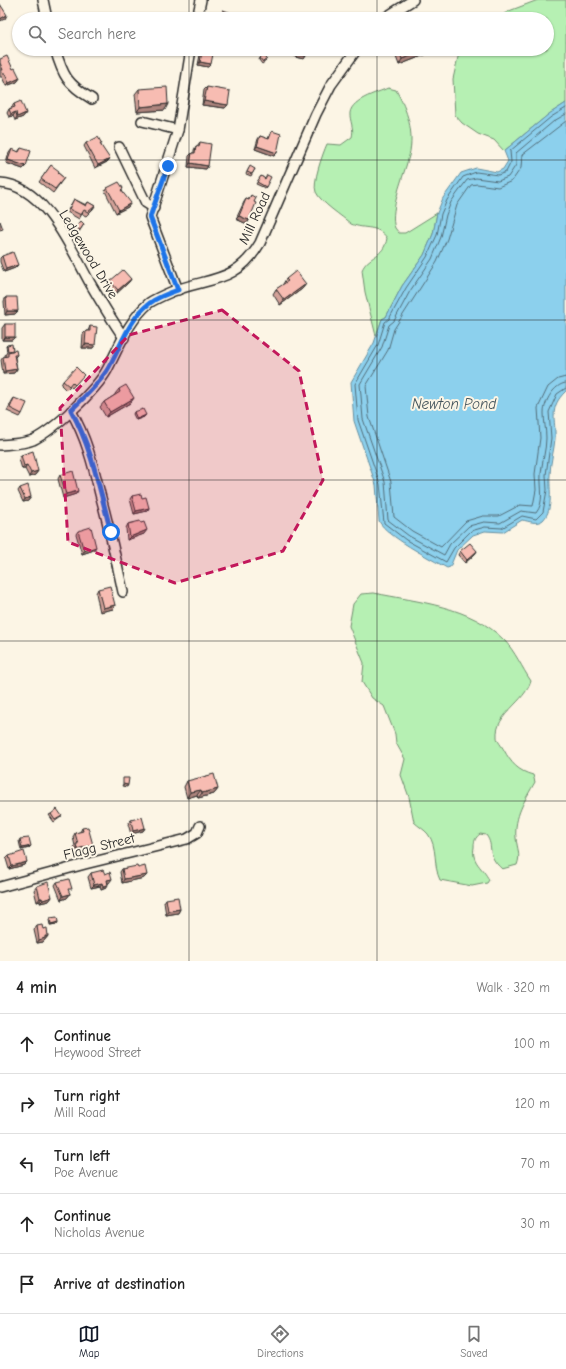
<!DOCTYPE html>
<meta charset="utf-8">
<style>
:root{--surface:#fff;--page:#f6f6f6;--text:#222;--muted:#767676;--line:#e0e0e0;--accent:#111827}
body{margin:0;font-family:"Comic Neue",sans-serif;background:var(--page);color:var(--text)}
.stop{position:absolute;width:12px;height:12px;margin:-9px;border:3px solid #1a73e8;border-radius:50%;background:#fff}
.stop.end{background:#1a73e8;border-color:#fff;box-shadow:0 1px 4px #0008}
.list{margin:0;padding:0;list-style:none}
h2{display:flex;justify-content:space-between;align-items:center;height:52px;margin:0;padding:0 16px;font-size:17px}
h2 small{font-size:13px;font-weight:400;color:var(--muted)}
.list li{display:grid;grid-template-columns:26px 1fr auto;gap:12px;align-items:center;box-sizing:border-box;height:60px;padding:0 16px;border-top:1px solid var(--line)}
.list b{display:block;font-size:15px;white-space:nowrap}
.list p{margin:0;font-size:13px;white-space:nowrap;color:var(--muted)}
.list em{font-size:13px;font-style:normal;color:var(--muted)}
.icon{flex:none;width:22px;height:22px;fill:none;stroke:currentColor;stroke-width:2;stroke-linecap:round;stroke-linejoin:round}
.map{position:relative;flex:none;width:566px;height:961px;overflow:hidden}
.search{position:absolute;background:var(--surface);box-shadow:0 1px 3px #0004;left:12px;right:12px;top:12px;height:44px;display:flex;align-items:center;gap:10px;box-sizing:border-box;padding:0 14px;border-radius:22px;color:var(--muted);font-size:15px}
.sheet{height:352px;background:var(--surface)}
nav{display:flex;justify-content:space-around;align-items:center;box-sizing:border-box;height:56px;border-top:1px solid var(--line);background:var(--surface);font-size:11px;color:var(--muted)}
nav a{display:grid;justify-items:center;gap:2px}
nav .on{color:var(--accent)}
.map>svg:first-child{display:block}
</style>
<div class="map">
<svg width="566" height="961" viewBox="0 0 566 961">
<rect width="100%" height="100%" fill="#fcf5e5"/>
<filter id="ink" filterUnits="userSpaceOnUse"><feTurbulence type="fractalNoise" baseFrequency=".025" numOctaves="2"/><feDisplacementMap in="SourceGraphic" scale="8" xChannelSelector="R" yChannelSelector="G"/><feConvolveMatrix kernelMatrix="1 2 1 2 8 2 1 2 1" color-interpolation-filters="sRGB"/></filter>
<g filter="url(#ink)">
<g fill="#b6f0b3" stroke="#708e6f">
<polygon points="538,0 566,0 566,103 549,114 504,151 494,140 478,134 462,123 455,115 453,79 458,57 462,49 547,49 547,19 496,19 509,11"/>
<path d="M388,88L396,90C407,110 415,132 409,156C405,171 399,185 396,200C394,209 392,220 395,228L399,233H405L437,213L433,234L424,255L402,286L386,317L382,319L376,336L365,292L362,270C368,255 384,258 387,238C377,224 365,230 351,224C342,216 321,203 316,192C312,183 323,153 327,144L341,145L352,137C354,129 351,124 350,116C348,100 377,93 388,88Z"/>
<path d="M374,593C418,602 471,606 504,640C515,651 522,668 531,681C525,702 495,714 497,737C497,741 502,746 504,750C511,763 518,771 533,775L535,782C525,800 514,816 516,838C517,848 521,855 517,865L502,869C485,854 495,847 486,835L480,834C475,838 474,841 474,847C471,863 483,867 489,880L487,883L472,886L440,880C433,866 438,847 428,834C425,830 418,826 414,822L409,797L401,775L405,759L396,743L395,734L384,706L372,698L362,682L364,663L349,626L353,604L361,594Z"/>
</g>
<path fill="#8cd0ed" stroke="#658e9f" d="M566,103V391C548,408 556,419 555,439C554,451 550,463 550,475C549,489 554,509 543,520C537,525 529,521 522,520L503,532L485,531L473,535L457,550L450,567L447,568C431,559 386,536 379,521L376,485L354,421L351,382L374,343L382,319L386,317L402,286L424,255L433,234L437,213L443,198L461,173L476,168L497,172L503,169L508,161L504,151L549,114Z"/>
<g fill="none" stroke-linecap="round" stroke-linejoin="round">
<g stroke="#526d79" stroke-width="1">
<polyline points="566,108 551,117 510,151 511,162 506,172 498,175 476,172 463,177 447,200 441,214 437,235 427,257 406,288 389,319 385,322 378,345 355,384 358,420 380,484 384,523 406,540 446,562 454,548 471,531 485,527 502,528 522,516 536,519 543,512 547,490 546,475 551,438 549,412 557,394 566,388"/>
<path d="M566,114L554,121L516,153V165L508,177L498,181L476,178L467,180L451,202L446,215L441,237L432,259L410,291L394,321L389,325L382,347L360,384L363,419L385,482L388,520L409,536L444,555L450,544L469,526L484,522L500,523L521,511L536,513C545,502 540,487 541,474C542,462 546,450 546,438C546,430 544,421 544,413C544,402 554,384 566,383"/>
<polyline points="566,121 522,155 521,168 512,181 498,187 477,184 471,185 457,205 447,239 437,262 394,329 388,350 366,386 369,417 391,482 394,517 412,531 441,547 466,521 483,516 499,516 520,505 533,506 536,490 535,474 540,438 538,408 548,387 558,379 566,377"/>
</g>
<defs>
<g id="minor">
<polyline points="43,0 47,19"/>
<polyline points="197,19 201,0"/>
<polyline points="383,19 413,0"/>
<path d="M55,49C63,76 67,84 92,99"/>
<polyline points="142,121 178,130"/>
<polyline points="119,147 146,203 154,208"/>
<path d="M0,183C45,185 71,249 90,283C101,302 112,320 124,338"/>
<polyline points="178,290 150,217 178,130 191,49"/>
<path d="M71,411C86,437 93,464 100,494C109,526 116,559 123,592"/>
<path d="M0,445C11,444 23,444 33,440C54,430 96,390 107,370C119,347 129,320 149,303C155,299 164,295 171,292C209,277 236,284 260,243L316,114L331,85L357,49"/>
<polyline points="0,887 85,864 187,839 197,833 200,826"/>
</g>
</defs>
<use href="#minor" stroke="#2b2b2b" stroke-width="12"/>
<use href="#minor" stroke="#fcf5e5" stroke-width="9"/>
</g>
<g fill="#d4a299" stroke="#2b2b2b">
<polygon points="223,10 236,19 219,19 221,14"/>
<polygon points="294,49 308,49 304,59 295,57 296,52 293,51"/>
<polygon points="398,49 427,54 399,65 395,54"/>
<polygon points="202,52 208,67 198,65 200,55"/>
<polygon points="260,58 266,61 262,64 259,60"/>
<polygon points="0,59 13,69 20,78 17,82 6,86 2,77 0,77"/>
<polygon points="207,87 225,108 202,105 204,90"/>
<polygon points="139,89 165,110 137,112 135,94"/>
<polygon points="14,104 26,113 23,117 15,120 13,116 9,117 7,113 9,109 11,108"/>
<polygon points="272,131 277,153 274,156 255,149 258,139 260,136 268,139 270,134"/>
<polygon points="200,142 208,166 206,169 188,167 189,156 192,153 194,153 194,150 196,146 197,146"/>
<polygon points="86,143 101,145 107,162 95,168 84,146"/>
<polygon points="21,148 26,166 23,169 6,163 9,153 12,149 18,152"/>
<polygon points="51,165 58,173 64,178 53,193 39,182"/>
<polygon points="249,168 255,169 251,176 246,174"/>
<polygon points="261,176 265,179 266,187 265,188 256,184"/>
<polygon points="107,188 123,188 122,190 128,207 116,213 105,191"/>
<polygon points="251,195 254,202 249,220 247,224 236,219 244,202 246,199 248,200"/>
<polygon points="74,199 86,205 88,202 95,206 93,209 86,216 82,214 79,219 67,212"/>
<polygon points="81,221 84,224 79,232 75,229"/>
<polygon points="2,256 15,268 4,272 0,262 0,258"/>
<polygon points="131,279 129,282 116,294 108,285 110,281"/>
<polygon points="286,279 306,284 302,289 280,305 273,294 276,289 283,285 283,284"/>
<polygon points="6,297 18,311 15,314 5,315 4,301"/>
<polygon points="5,324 12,340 2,340 2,328"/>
<polygon points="90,326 95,345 93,348 82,348 83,334 86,331 88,331"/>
<polygon points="7,345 13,350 12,351 17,355 15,357 17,369 14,373 3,374 1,360 3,357 5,357 5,355 7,352 6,346"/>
<polygon points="81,378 72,388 70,386 66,390 61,385 63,381"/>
<polygon points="119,389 134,398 130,403 106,417 100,407 104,402 115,395 115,394"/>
<polygon points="14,398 22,414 20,417 7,411 12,401"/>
<polygon points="134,412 146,415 144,417 136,420 133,414"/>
<polygon points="21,455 38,471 35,475 29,477 25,469 22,469 19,459"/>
<polygon points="60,475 76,494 63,498 58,479"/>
<polygon points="20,488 31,497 28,501 23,502 18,491"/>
<polygon points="132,496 142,498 149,508 147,511 134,514 130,499"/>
<polygon points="141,523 144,534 127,540 126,528 128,524"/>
<polygon points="78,531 94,550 82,554 76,534"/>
<polygon points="460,551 477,551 475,554 465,563 458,555"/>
<polygon points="98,589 115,605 113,609 100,612 96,593"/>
<polygon points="187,781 218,789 214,794 198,798 197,795 187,798 184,787"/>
<polygon points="51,814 61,817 54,822 49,815"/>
<polygon points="131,820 145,828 143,831 131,834 128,824"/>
<polygon points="82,828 90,849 75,852 74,848 75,846 73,837 75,833 80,832"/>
<polygon points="20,839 31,846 29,848 21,850 19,841"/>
<polygon points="9,856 24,865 9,869 6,859"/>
<polygon points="138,868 147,875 144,878 122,883 120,872 122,869"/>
<polygon points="91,873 105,874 109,883 108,883 106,888 101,890 100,886 91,888 88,877"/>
<polygon points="57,882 69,892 70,894 67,898 61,900 55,885"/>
<polygon points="37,886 52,897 49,901 40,903 40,901 37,902 34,890"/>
<polygon points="166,899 180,909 178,913 166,915 164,902"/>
<polygon points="50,918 58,922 57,924 50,925 49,920"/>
<polygon points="37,926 43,929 48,936 43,942 37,943 34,930"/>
</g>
<g fill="#ad847d" stroke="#2b2b2b">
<polygon points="7,15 5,19 0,21 0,19"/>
<polygon points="295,49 298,49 296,52 293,51"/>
<polygon points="429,49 430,49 427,54 399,65 402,59"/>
<polygon points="297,54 306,56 304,59 295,57"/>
<polygon points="200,62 211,64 208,67 198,65"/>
<polygon points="20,78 17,82 6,86 9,83"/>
<polygon points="204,101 228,105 225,108 202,105"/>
<polygon points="168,104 165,110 137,112 140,107"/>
<polygon points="16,112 13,116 9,117 11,114"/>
<polygon points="26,113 23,117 15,120 17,117"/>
<polygon points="257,146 277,153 274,156 255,149"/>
<polygon points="110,159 107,162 95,168 98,165"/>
<polygon points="8,160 26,166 23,169 6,163"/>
<polygon points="190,163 208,166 206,169 188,167"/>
<polygon points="131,203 128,207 116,213 119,210"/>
<polygon points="239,216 249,220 247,224 236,219"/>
<polygon points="18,265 15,268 4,272 6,269"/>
<polygon points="131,279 129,282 116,294 118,290"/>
<polygon points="306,284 302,289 280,305 284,300"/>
<polygon points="7,311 18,311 15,314 5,315"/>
<polygon points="5,337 15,337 12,340 2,340"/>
<polygon points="85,344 95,345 93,348 82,348"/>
<polygon points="17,369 14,373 3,374 5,371"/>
<polygon points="134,398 130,403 106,417 110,412"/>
<polygon points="146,415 144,417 136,420 137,419"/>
<polygon points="27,465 25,469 22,469 24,466"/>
<polygon points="38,471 35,475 29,477 31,473"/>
<polygon points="78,491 76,494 63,498 66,494"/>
<polygon points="31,497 28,501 23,502 25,499"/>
<polygon points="149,508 147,511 134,514 136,511"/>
<polygon points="147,530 144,534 127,540 130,537"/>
<polygon points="96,547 94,550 82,554 84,551"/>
<polygon points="477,551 475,554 465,563 467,560"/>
<polygon points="115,605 113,609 100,612 103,608"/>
<polygon points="123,784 128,785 127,787 122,786"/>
<polygon points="218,789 214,794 198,798 202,793"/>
<polygon points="201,790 197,795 187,798 190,792"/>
<polygon points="145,828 143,831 131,834 133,831"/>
<polygon points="93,845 90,849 75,852 77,849"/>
<polygon points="31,846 29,848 21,850 22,848"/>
<polygon points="27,862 24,865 9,869 12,866"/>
<polygon points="147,875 144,878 122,883 124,879"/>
<polygon points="112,879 109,883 105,884 107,880"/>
<polygon points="102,883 100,886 91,888 94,885"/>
<polygon points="108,885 106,888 101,890 103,886"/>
<polygon points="70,894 67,898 61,900 63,896"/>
<polygon points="52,897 49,901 40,903 43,900"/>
<polygon points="40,898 42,898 40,901 37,902"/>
<polygon points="180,909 178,913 166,915 168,911"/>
<polygon points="58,922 57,924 50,925 51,924"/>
<polygon points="45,936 48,936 43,942 37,943 39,940"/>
</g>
<g fill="#f7bcb2" stroke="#2b2b2b">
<polygon points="0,4 7,15 0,19"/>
<polygon points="223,10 237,15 236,19 221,19"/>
<polygon points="298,49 308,49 306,56 297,54"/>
<polygon points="398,49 429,49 402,59"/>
<polygon points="202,52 213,54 211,64 200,62"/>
<polygon points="263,55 267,59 263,62 260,58"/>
<polygon points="7,56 13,69 15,68 20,78 9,83 5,74 3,74 1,70 3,70 0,63 0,59"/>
<polygon points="167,87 168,104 140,107 139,89"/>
<polygon points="207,87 230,91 228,105 204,101"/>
<polygon points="21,101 26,113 17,117 16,112 11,114 9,109 15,107 14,104"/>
<polygon points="272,131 281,134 277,153 257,146 260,136 269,139"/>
<polygon points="98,137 102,144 100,144 110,159 98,165 86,143"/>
<polygon points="200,142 211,144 208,166 190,163 192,153 195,153 196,146 199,147"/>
<polygon points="21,148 31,151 26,166 8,160 12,149 19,152"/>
<polygon points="51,165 59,171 58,173 64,178 55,189 41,179"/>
<polygon points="250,166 255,169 252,174 247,172"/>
<polygon points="267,175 271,177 266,187 257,182 261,176 265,179"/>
<polygon points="119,182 123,188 121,190 131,203 119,210 107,188"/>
<polygon points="251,195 256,198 254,202 256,203 249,220 239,216 246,199 249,200"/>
<polygon points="74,199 86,206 88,202 95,206 88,212 84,210 81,215 69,209"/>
<polygon points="0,221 3,229 0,230"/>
<polygon points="81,221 84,224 80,230 76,227"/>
<polygon points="13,252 18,265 6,269 2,256"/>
<polygon points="123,270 131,279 118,290 110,281"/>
<polygon points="296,271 306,284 284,300 276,289 288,281 286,279"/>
<polygon points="6,297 17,297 18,311 7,311"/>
<rect x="5" y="324" width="10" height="13"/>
<polygon points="90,326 97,327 95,345 85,344 86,331 90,331"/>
<polygon points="12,344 13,350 8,351 7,345"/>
<polygon points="16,350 17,355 14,355 17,369 5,371 3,357 8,356 8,352"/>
<polygon points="76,367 84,375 75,385 72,382 69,386 63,381"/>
<polygon points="126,385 134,398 110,412 104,402 120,392 119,389"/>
<polygon points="14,398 27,403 22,414 10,408"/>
<polygon points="143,409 146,415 137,419 134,412"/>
<polygon points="33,451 38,471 31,473 27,465 24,466 21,455"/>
<polygon points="73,471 78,491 66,494 60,475"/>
<polygon points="28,485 31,497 25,499 20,488"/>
<polygon points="141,494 142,498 146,497 149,508 136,511 132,496"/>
<polygon points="140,521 141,523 144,522 147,530 130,537 128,524"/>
<polygon points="91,527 96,547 84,551 78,531"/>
<polygon points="470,543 477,551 467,560 460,551"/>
<polygon points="110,586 115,605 103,608 98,589"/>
<polygon points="214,774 218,789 202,793 201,790 190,792 187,781"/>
<polygon points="123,778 129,778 128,785 123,784"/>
<polygon points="57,809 62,816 55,820 51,814"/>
<polygon points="142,817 145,828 133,831 131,820"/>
<polygon points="88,827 93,845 77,849 76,844 78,844 75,833 83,831 82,828"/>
<polygon points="29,838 31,846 22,848 20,839"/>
<polygon points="24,851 27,862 12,866 9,856"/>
<polygon points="137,866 138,868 145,866 147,875 124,879 122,869"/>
<polygon points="103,870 105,874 110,872 112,879 107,880 108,885 103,886 102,883 94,885 91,873"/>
<polygon points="69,879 72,889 68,889 70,894 63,896 57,882"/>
<polygon points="48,882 52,897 43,900 42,898 40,898 37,886"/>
<polygon points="178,897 180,909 168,911 166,899"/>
<polygon points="57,917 58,922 51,924 50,918"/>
<polygon points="42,925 43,929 47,928 48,936 45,936 45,938 39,940 37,926"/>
</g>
</g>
<g fill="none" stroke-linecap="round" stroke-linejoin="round" filter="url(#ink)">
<path stroke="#1a73e8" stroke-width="5" d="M111,532C100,491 92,448 71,410C83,398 96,387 106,372C120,350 128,319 150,303C158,297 169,293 178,290L150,217L168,166"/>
</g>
<path fill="#c2185b" fill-opacity="0.2" stroke="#c2185b" stroke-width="3" stroke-dasharray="8 5" stroke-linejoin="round" d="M222,310L299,371L323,480L283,551L175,583L68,542L60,408L129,335Z"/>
<path fill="none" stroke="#2b2b2b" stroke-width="1" stroke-opacity="0.55" d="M189,0V19M377,0V19M189,49V961M377,49V961M0,160H566M0,320H566M0,480H566M0,641H566M0,801H566"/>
<g text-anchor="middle" stroke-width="4" stroke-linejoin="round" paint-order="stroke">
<g font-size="14" fill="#2b2b2b" stroke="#fcf5e5">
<text transform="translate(254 218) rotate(-65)" y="5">Mill Road</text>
<text transform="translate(89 254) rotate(59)" y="5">Ledgewood Drive</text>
<text transform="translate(99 846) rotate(-14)" y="5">Flagg Street</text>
</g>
<g font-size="15" font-style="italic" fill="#43545c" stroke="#fcf5e5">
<text x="454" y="409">Newton Pond</text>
</g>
</g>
</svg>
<div class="stop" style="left:111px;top:532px"></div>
<div class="stop end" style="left:168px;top:166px"></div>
<div class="search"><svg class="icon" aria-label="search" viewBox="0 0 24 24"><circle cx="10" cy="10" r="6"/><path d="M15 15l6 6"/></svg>Search here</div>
</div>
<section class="sheet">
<h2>4 min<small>Walk · 320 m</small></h2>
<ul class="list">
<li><svg class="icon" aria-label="ahead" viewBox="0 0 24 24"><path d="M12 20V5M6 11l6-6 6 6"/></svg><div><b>Continue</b><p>Heywood Street</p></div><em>100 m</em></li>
<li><svg class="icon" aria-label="right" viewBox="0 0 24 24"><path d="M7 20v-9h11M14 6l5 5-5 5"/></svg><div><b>Turn right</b><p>Mill Road</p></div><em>120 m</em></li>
<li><svg class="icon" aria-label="left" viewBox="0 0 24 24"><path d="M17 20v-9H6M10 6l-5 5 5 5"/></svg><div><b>Turn left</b><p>Poe Avenue</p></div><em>70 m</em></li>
<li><svg class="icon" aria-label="ahead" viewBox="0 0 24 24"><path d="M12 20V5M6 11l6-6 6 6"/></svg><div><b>Continue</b><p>Nicholas Avenue</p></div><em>30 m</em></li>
<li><svg class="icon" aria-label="arrive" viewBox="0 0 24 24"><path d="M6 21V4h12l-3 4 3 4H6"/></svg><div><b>Arrive at destination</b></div></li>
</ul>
</section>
<nav>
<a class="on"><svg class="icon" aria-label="map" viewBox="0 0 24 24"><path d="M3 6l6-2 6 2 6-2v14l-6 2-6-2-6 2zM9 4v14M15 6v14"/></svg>Map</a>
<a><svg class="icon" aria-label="directions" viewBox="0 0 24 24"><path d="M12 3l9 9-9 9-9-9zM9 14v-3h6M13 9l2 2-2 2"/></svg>Directions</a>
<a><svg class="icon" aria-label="saved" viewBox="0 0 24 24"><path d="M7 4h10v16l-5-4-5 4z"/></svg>Saved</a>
</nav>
